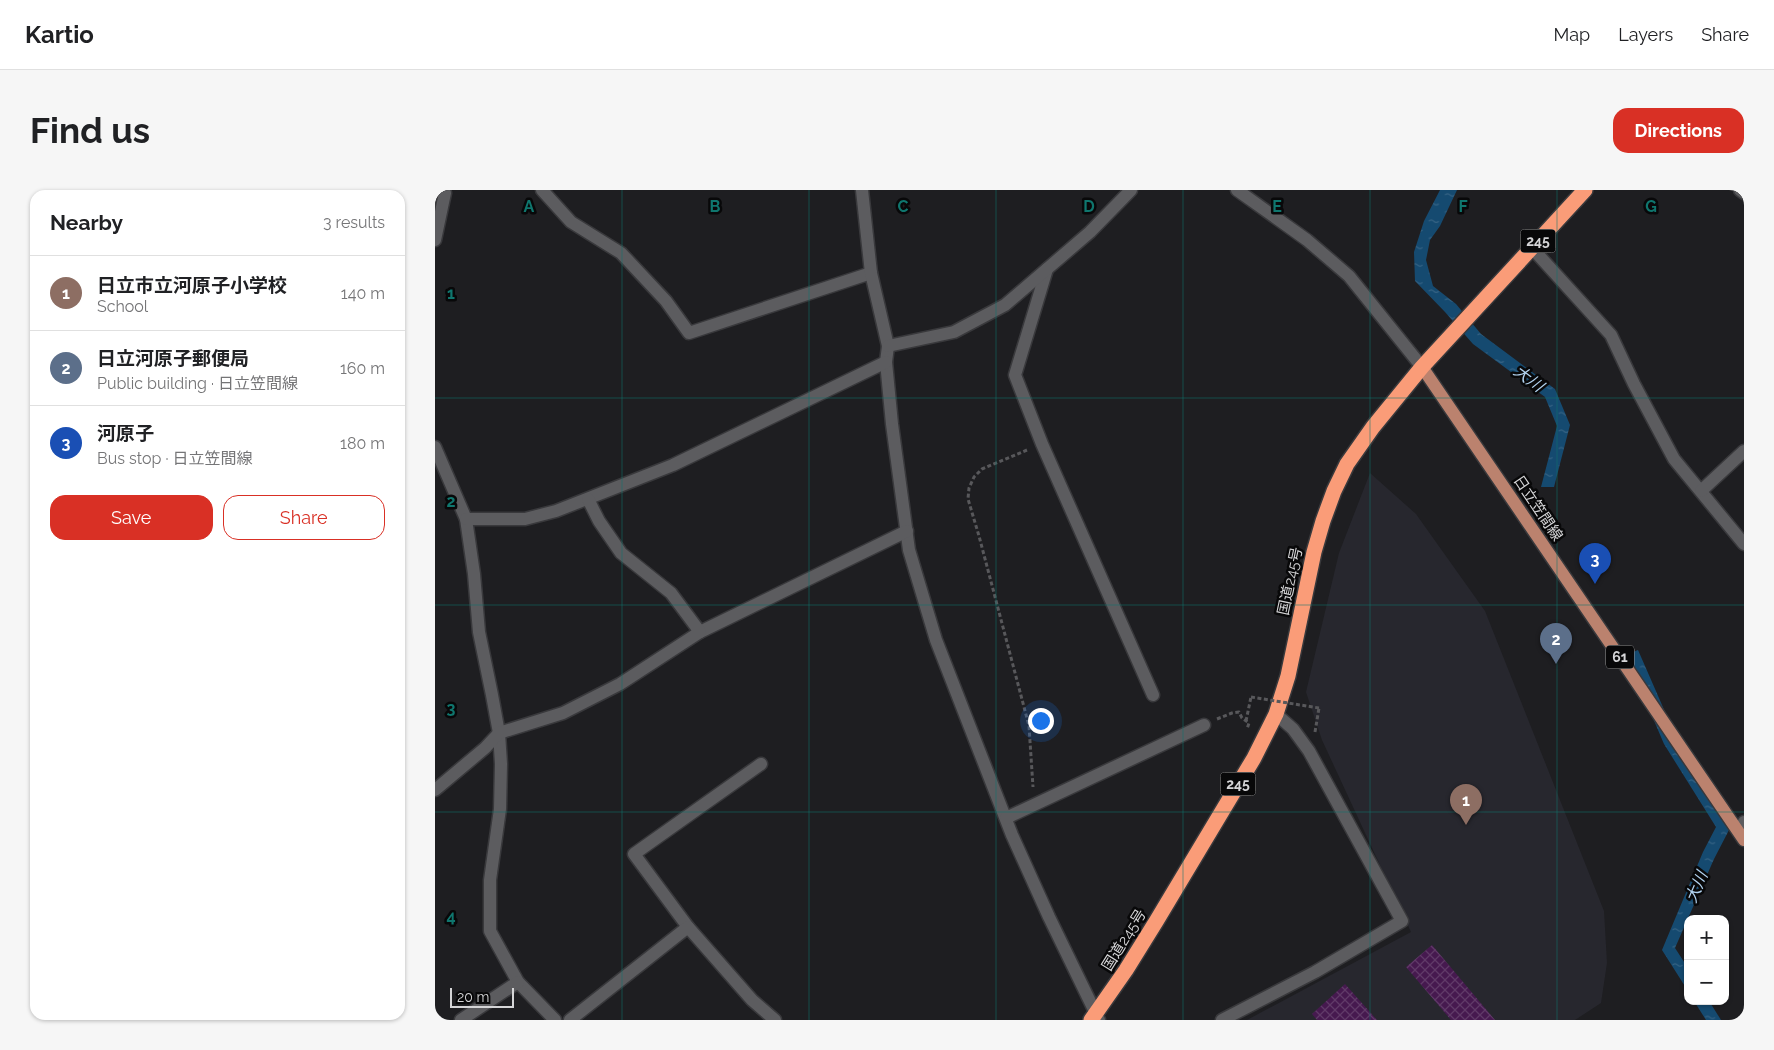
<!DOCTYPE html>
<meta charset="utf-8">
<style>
:root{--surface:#fff;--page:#f6f6f6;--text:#202124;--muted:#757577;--line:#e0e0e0;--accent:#d93025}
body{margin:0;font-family:Raleway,"Noto Sans JP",sans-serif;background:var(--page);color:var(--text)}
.controls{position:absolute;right:15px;bottom:15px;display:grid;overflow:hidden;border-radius:10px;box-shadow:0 1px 4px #0004}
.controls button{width:45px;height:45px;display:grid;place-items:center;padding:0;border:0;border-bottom:1px solid var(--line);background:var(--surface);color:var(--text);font:25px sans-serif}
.scale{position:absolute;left:15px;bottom:12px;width:64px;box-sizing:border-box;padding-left:5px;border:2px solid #d5d5d7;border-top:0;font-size:14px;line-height:18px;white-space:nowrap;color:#d5d5d7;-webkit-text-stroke:4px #080809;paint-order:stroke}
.you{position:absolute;left:605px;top:530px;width:18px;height:18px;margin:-12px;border:4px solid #fff;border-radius:50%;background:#1a73e8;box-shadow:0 0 0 8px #1a73e833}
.badge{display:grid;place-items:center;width:32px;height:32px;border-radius:50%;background:var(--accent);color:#fff;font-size:16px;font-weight:700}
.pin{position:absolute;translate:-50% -41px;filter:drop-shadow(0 1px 2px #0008)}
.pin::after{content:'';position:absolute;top:26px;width:18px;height:15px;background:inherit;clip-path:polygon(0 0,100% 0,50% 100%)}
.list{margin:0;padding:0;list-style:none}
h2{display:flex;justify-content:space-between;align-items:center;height:65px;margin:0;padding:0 20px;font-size:21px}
h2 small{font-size:16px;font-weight:400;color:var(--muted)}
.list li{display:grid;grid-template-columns:32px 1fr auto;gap:15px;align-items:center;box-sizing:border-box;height:75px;padding:0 20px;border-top:1px solid var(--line)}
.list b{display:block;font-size:19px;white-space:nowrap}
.list p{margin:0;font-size:16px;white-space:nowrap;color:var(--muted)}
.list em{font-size:16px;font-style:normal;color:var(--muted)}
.actions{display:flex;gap:10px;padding:15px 20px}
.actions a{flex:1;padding:11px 0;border:1px solid var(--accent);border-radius:15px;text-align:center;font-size:18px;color:var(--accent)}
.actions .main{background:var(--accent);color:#fff}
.map{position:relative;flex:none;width:1309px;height:830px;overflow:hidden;border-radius:15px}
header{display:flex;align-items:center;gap:30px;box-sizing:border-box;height:70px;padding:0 25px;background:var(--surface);border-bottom:1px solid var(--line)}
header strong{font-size:24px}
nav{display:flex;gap:28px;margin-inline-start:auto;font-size:18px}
.intro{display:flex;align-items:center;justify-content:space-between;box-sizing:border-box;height:120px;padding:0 30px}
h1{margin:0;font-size:35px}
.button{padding:12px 22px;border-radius:15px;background:var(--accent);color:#fff;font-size:18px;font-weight:700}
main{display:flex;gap:30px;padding:0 30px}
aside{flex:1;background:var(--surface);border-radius:15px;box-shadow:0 1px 4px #0004}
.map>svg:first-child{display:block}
</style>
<header>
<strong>Kartio</strong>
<nav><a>Map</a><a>Layers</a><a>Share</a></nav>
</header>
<div class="intro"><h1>Find us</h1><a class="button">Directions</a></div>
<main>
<aside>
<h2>Nearby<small>3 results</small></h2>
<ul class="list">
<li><span class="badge" style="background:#8d6e63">1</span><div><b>日立市立河原子小学校</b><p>School</p></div><em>140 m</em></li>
<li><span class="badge" style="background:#5c6f8a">2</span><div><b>日立河原子郵便局</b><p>Public building · 日立笠間線</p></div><em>160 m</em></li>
<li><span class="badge" style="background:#1a4fb4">3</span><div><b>河原子</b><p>Bus stop · 日立笠間線</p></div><em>180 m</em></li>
</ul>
<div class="actions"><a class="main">Save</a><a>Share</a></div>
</aside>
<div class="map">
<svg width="1309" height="830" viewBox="0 0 1309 830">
<defs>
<pattern id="water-ripples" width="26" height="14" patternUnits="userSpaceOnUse" patternTransform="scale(1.25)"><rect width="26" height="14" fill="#154a70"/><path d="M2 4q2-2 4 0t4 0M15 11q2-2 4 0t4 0" fill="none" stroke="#366384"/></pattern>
<pattern id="building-cross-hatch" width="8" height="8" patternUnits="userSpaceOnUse" patternTransform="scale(1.25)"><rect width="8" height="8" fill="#46194f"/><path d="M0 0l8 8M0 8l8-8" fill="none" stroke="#603a68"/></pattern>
</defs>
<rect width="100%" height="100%" fill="#1e1e21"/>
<polygon fill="#27272e" points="935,283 981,324 1050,421 1169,721 1172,773 1166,813 1140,830 812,830 976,742 887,550 871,502 904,363"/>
<g fill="url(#water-ripples)">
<polygon points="1005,0 1022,0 1005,36 995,50 991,70 998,96 1021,114 1046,144 1120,199 1135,235 1119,297 1106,297 1122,236 1110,207 1038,154 1010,122 980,91 979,62 989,31"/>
<polygon points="1203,460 1251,570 1294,640 1279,669 1240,758 1253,778 1253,801 1227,760 1268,662 1281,637 1229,554 1191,465"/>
<polygon points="1259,811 1274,811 1286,830 1271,830"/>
</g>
<g fill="url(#building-cross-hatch)">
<polygon points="997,755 1060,830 1016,830 971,777"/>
<polygon points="910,794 942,830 882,830 877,824"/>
</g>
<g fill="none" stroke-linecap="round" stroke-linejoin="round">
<defs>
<g id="street">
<polyline points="107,0 136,32 186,63 231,111 254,143 436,83"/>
<polyline points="427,0 436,83 453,156 451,172 457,234 474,360 501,450 577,645 614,727 664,830"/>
<polyline points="802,0 872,50 914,86 987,177"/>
<polyline points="1305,0 1309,3"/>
<polyline points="0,50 10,3 8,0"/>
<polyline points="1097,58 1176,145 1199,194 1239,269 1309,354"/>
<polyline points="612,79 580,185 607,254 718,505"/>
<polyline points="453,156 519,142 570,115 655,42 696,0"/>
<polyline points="0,257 31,329 39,384 44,442 57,505 64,543 66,574 65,619 55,690 55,741 83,792 120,830"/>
<polyline points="1266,301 1309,261"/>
<polyline points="31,329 90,329 121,321 238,275 451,172"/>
<polyline points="265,442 472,341"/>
<polyline points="0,600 50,558 64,543 128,523 185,494 265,442 236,403 186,363 164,331 153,309"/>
<polyline points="571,628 769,535"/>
<polyline points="1304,642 1309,632"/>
<polyline points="253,737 199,664 326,574"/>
<polyline points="26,830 83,792"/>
<polyline points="135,830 253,737 317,810 340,830"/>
<polyline points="787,830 880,782 967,731 874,561 858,539 841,524"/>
</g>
<polyline id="primary" points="987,177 1309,650"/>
<polyline id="highway" points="656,830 691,780 722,730 819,568 841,524 853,486 879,362 888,331 899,301 912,274 938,237 987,177 1150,0"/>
</defs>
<use href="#street" stroke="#39393c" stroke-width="15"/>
<use href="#primary" stroke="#39393c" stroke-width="15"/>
<use href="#highway" stroke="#39393c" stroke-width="18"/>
<g stroke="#58585b" stroke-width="3" stroke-dasharray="4 2.5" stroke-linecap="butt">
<polyline points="592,260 547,279 539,287 534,298 533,309 544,346 594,536 598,597"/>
<polyline points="782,529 797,523 804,522 807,528 814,533 812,539"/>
<polyline points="811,531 816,507"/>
<polyline points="880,542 884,518"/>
</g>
<use href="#street" stroke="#5c5c5f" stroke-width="12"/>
<use href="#primary" stroke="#bb826e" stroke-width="12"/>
<use href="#highway" stroke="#fa9c78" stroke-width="15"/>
<polyline stroke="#58585b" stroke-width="3" stroke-dasharray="4 2.5" stroke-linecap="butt" points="816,507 884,518"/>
</g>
<path fill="none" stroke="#0f766e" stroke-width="1" stroke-opacity="0.55" d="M187,0V830M374,0V830M561,0V830M748,0V830M935,0V830M1122,0V830M0,208H1309M0,415H1309M0,622H1309"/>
<g text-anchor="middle" stroke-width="5" stroke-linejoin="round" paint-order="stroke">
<g fill="#080809" stroke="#989899" stroke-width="1">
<rect x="1085.5" y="39.5" width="35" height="23" rx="4"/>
<rect x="1171" y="455.5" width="28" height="23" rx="4"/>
<rect x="785.5" y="582.5" width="35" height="23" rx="4"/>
</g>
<g font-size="14" font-weight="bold" fill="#d5d5d7">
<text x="1103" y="56">245</text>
<text x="1185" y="472">61</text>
<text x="803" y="599">245</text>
</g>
<g font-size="15" fill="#d5d5d7" stroke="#080809">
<text transform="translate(1103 318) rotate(56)" y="5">日立笠間線</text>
<text transform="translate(855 391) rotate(-78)" y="5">国道245号</text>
<text transform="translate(689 750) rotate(-58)" y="5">国道245号</text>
</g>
<g font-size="16" font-style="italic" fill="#b1d2ef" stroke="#080809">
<text transform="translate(1094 188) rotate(37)" y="6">大川</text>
<text transform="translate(1261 697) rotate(-67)" y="6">大川</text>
</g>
</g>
<g font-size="16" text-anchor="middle" font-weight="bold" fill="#0f766e" stroke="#080809" stroke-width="5" stroke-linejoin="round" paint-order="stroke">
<text x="94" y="22">A</text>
<text x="280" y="22">B</text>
<text x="468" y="22">C</text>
<text x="654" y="22">D</text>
<text x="842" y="22">E</text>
<text x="1028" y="22">F</text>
<text x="1216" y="22">G</text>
<text x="16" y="109">1</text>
<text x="16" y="317">2</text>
<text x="16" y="524">3</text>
<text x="16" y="732">4</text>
</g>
</svg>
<div class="controls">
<button>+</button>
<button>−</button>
</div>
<div class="scale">20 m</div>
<div class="you"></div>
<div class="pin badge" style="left:1031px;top:635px;background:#8d6e63">1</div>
<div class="pin badge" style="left:1121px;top:474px;background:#5c6f8a">2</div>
<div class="pin badge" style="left:1160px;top:394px;background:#1a4fb4">3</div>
</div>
</main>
